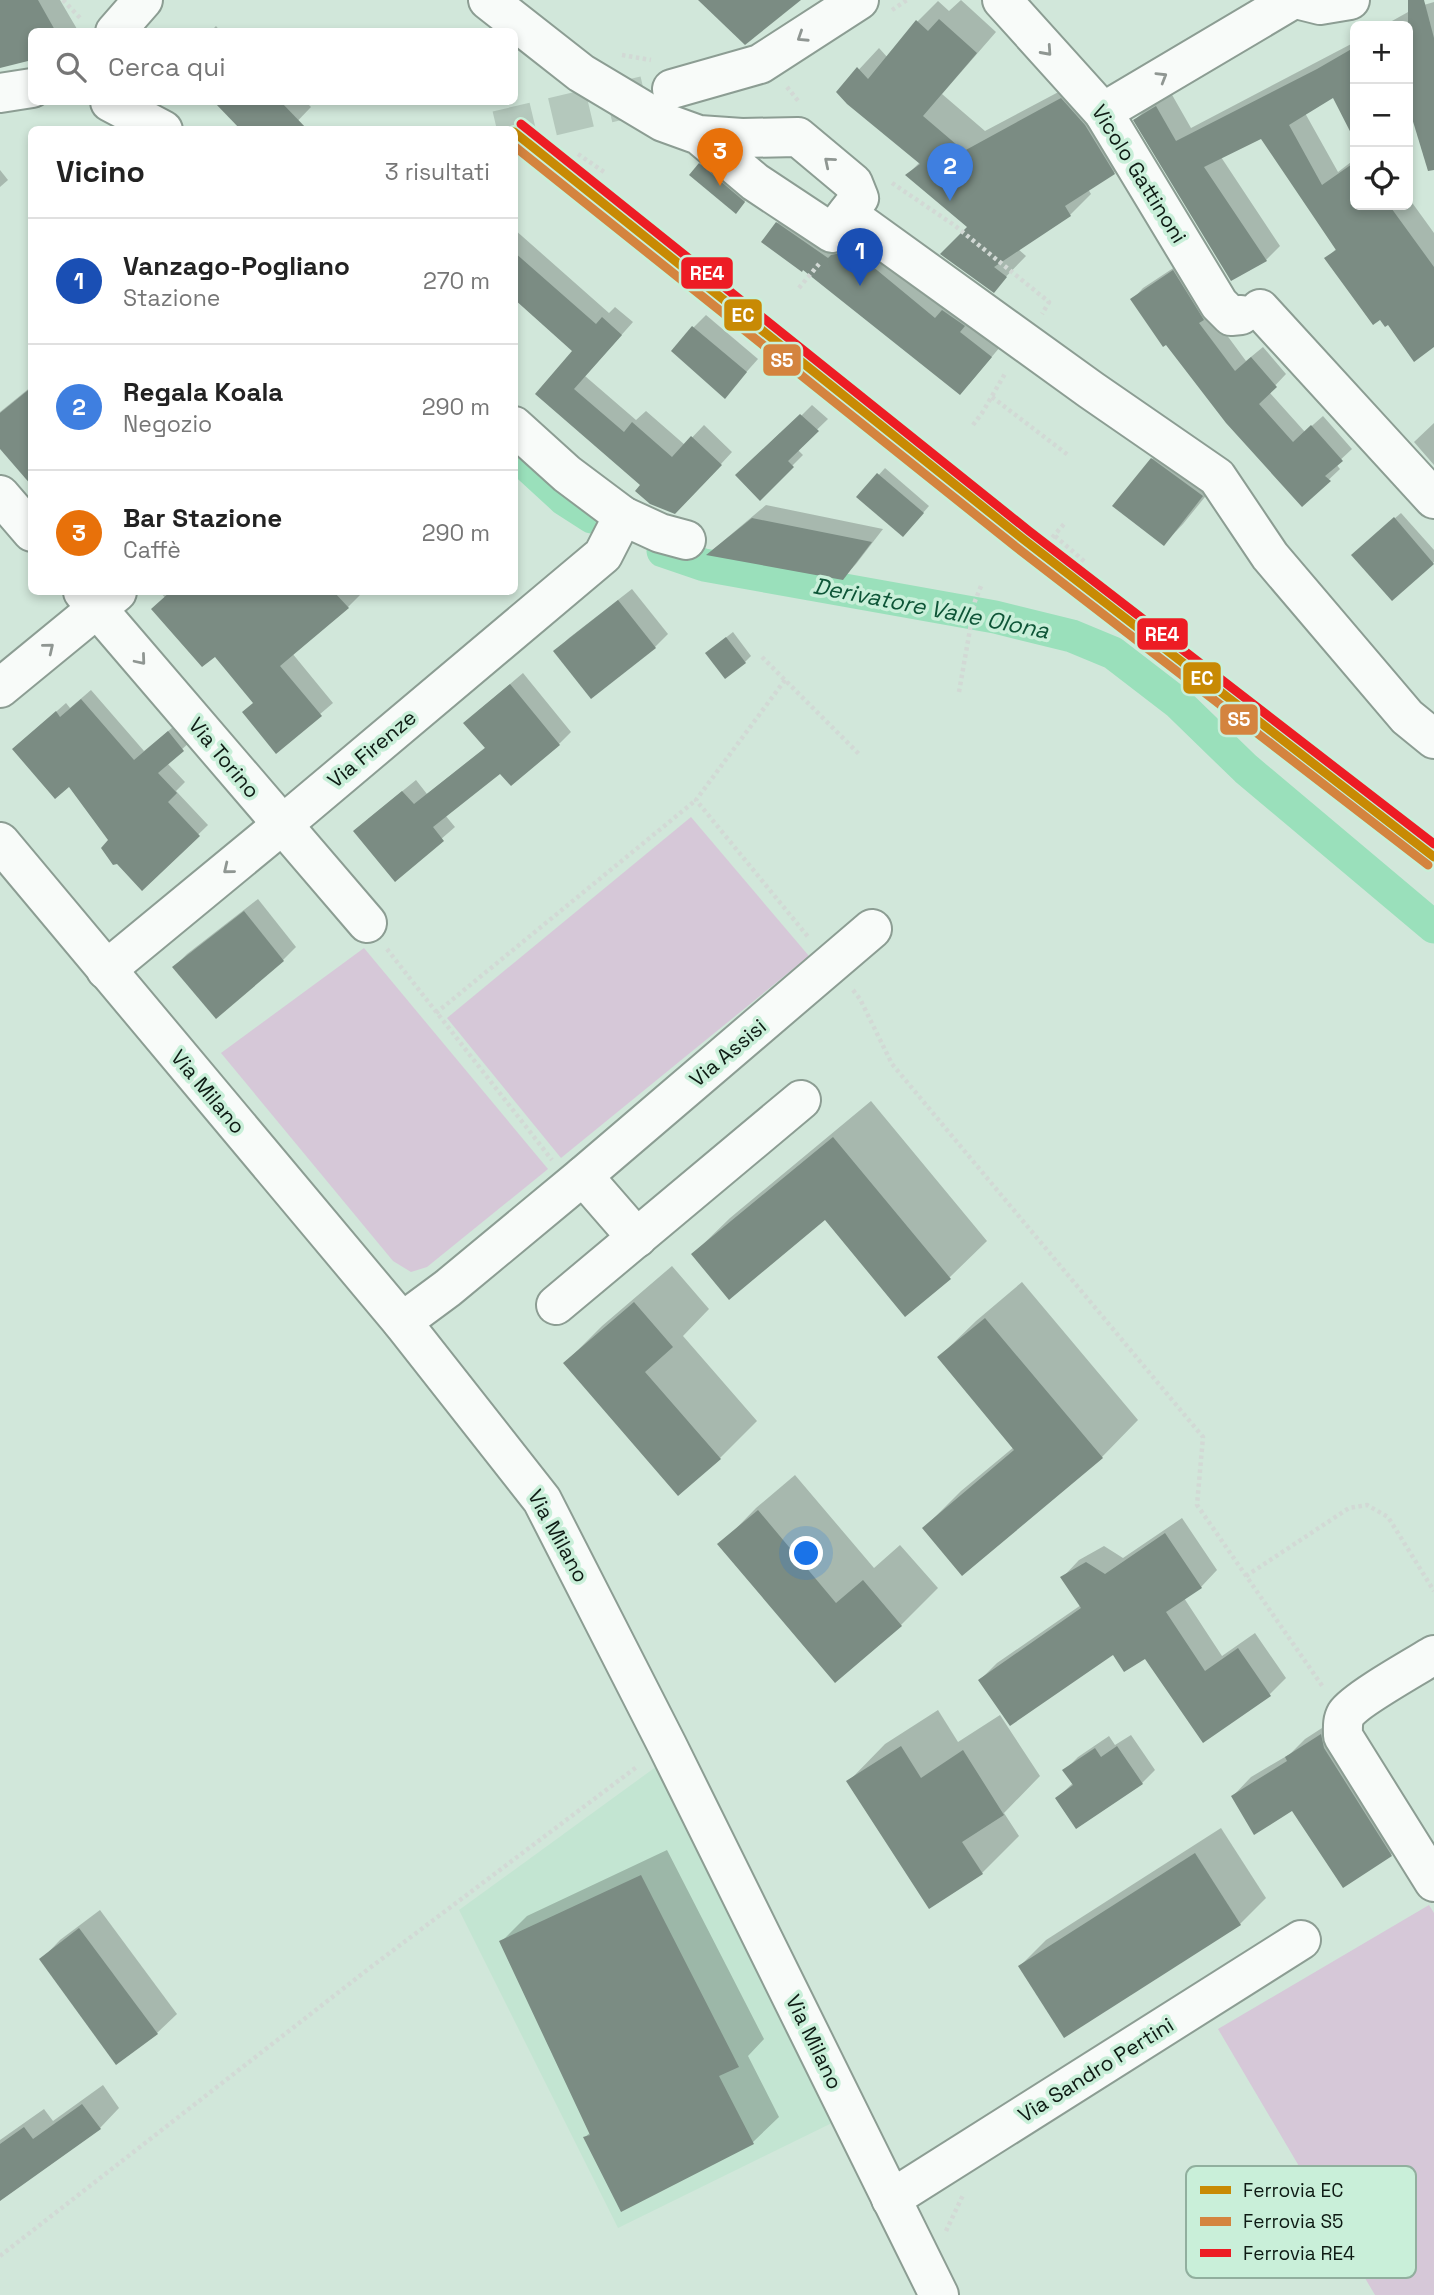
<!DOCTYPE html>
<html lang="it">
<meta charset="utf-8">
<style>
:root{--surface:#fff;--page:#f6f6f6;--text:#222;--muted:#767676;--line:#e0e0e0;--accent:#ea580c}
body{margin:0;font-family:"Space Grotesk",sans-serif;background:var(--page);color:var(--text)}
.controls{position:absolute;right:21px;top:21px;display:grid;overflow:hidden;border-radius:10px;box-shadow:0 4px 10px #0003}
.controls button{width:63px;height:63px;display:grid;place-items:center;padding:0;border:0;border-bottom:2px solid var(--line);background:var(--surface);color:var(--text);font:35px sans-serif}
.you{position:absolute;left:807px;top:1554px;width:24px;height:24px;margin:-18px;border:5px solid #fff;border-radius:50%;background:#1a73e8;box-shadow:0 0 0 10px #1a73e833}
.badge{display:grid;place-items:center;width:46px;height:46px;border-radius:50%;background:var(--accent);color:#fff;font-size:23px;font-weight:700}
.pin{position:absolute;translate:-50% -58px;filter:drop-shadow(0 2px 4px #0008)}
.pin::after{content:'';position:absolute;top:37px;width:24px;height:21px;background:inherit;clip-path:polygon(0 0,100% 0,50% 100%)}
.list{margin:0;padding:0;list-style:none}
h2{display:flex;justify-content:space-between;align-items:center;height:91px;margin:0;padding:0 28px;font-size:30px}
h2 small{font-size:23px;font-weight:400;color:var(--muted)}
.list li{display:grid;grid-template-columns:46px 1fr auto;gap:21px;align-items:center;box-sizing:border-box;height:126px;padding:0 28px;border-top:2px solid var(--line)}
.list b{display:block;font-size:26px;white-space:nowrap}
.list p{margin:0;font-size:23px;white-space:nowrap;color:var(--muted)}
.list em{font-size:23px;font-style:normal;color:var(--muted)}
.icon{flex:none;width:38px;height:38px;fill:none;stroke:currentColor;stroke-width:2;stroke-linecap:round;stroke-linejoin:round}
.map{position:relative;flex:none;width:1434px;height:2295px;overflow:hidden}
.search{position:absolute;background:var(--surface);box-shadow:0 4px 10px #0003;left:28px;top:28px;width:490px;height:77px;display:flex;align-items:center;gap:18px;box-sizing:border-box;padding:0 24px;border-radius:10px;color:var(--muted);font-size:26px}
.panel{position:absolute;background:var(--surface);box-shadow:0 4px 10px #0003;left:28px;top:126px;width:490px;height:469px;border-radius:10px}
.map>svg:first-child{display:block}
</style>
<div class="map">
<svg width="1434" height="2295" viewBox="0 0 1434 2295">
<rect width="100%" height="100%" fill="#d1e7da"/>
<polygon fill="#c3e5d2" points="664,1761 838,2120 618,2228 459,1910"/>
<g fill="#d6c8d8">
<polygon points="691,817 809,956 561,1158 447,1018"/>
<polygon points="364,948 548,1169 427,1267 411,1272 393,1261 221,1053"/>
<polygon points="1429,1905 1434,1913 1434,2295 1375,2295 1218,2029"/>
</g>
<g fill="#0003">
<polygon points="0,0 60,0 77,29 74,32 32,32 0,67"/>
<polygon points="961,0 996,32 942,94 985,131 1083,79 1135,152 1114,173 1088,189 1091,194 1070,215 1018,249 1026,256 993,290 970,227 907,175 920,162 838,92 879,48 888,58 917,22 938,1 949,11"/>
<polygon points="1434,2 1434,167 1422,147 1408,99 1408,26 1383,26 1417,7"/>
<polygon points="216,26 221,32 210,32"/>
<polygon points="1355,42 1355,107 1343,114 1334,96 1305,113 1338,172 1355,159 1355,205 1408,205 1408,197 1434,233 1434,345 1388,323 1327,258 1337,248 1261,137 1221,157 1280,246 1266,260 1135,120 1150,105 1171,93 1191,128"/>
<polygon points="216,102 306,102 311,107 289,130 243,130"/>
<polygon points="706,159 750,195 742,205 691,175"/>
<polygon points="0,170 8,180 0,187"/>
<polygon points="786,214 842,246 852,244 859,239 945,309 953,302 1000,347 969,384 803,268 777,223"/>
<polygon points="514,229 609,313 615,307 633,322 585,376 636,420 646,411 685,445 704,425 732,452 688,500 642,485 537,394 575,351 517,299 514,301"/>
<polygon points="1184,261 1209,311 1246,361 1263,347 1286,374 1269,392 1305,432 1323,416 1352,449 1336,464 1340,469 1302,505 1133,299 1143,288"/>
<polygon points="706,315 758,359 725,396 693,328"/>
<polygon points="32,386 32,474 0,446 0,412"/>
<polygon points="812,405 828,419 797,449 803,455 760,498 738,475 780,433 782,435"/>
<polygon points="1434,423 1434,465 1414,442"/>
<polygon points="1172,440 1222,476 1183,524 1164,544 1152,459"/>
<polygon points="885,468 929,506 909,529 859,497"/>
<polygon points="766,505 883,529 856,564 843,578 709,553"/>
<polygon points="1401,513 1434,550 1434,562 1392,598 1359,549"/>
<polygon points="632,589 668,634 655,647 556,651 569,638"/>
<polygon points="160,592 357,592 360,595 348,607 292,653 333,703 277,751 255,702"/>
<polygon points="733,632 751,656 745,662 714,647"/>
<polygon points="523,673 571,732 559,744 500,772 445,815 455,827 395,879 368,819 416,780 427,794 486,747 478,711"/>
<polygon points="91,690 144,751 178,723 192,740 167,763 185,782 176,791 208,825 142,889 111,840 69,784 24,740 66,703 70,708"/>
<polygon points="258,899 296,947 283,960 174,967 187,954"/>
<polygon points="871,1101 987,1241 950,1277 905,1315 825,1218 693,1254 730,1218"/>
<polygon points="672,1266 709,1309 683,1336 757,1421 720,1458 565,1363 602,1326"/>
<polygon points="1022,1282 1138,1420 1102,1457 924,1528 961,1491 1014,1447 939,1357 976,1321"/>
<polygon points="795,1475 874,1568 900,1545 938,1588 901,1625 836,1681 720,1545 756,1508"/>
<polygon points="1182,1518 1217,1570 1201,1587 1184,1598 1222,1656 1255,1633 1286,1678 1270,1694 1145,1656 1113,1653 980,1680 997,1663 1081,1605 1063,1577 1079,1560 1104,1546 1123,1558"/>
<polygon points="938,1710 958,1742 1000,1715 1040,1776 1004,1813 1019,1836 982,1873 849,1781 885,1744"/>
<polygon points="1339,1717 1409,1836 1391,1855 1293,1809 1233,1796 1251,1777 1290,1754 1305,1739"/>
<polygon points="1131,1735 1155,1770 1142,1783 1077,1827 1057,1798 1073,1783 1065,1770 1078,1757 1109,1736 1115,1745"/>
<polygon points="1221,1828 1266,1898 1240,1924 1065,2036 1020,1966 1046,1940"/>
<polygon points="667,1850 764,2039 748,2056 779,2117 753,2142 621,2209 585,2137 591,2132 501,1942 527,1916"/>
<polygon points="100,1910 177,2014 157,2033 41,1960 60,1940"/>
<polygon points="103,2085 119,2108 100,2128 0,2199 0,2140 44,2109 53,2121"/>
</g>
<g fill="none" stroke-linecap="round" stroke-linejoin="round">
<g stroke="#9ae0bb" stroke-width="33">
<polyline points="514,453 564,499 592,517"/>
<polyline points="663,551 704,565 995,617 1072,636 1113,653 1178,703 1246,769 1434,927"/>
</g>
</g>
<g fill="#7b8c83">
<polygon points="0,0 38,0 56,32 32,32 32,60 0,68"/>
<polygon points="698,0 801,0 745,45"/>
<polygon points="1408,0 1424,0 1434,38 1434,170 1428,171 1408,105"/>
<polygon points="939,19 977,53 923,116 964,151 1061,98 1085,125 1115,174 1065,206 1071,216 994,267 1007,277 994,293 940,254 967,227 905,175 920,164 847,104 836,92 857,67 868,79 916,20 928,31"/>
<polygon points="1355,47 1355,141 1333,98 1289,125 1322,185 1355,162 1355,205 1389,205 1434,267 1434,347 1414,362 1388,325 1385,327 1380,320 1373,325 1324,258 1336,250 1261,139 1204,167 1267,261 1231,281 1133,120 1156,106 1176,141 1317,69"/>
<polygon points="214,102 281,102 308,130 241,130"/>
<polygon points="699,163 745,202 736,214 689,175"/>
<polygon points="776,222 828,258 831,255 841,253 849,247 935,318 942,310 965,326 960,332 992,357 960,395 803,270 802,272 761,242"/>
<polygon points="514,252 596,324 602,317 622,335 574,389 624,432 632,422 672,457 691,436 722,465 675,514 650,504 635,491 640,485 535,394 572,351 514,299"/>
<polygon points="1173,270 1204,320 1199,323 1235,371 1251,357 1277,387 1259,404 1293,442 1311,425 1343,461 1325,476 1331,481 1302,507 1226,423 1166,345 1163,347 1130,299"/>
<polygon points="692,326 747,372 725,399 671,351"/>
<polygon points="32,387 32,486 0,449 0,413"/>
<polygon points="800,414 819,431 788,461 794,467 760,501 735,475"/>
<polygon points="1151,458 1203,496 1164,546 1112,506"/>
<polygon points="877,473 924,513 903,537 856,497"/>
<polygon points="1394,517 1434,564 1392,601 1351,555"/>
<polygon points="752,518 872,542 843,580 706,555"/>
<polygon points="170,592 334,592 349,608 280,666 322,716 276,754 242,712 253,703 215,657 202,667 151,609"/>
<polygon points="618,600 656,648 591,699 553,651"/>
<polygon points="726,637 746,663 725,679 705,653"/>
<polygon points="510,684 560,745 511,786 500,774 433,827 444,841 395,882 353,831 402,791 414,804 485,748 463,723"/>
<polygon points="81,699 134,760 168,731 184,751 158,773 177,793 168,802 200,836 142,891 117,864 113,865 101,848 108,840 69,787 55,799 12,749 56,711 60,717"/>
<polygon points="244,911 284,961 216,1019 172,967"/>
<polygon points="833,1137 951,1279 905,1317 825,1220 729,1300 691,1254"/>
<polygon points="634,1302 673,1347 645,1372 721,1459 678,1496 563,1363"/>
<polygon points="985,1318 1103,1458 962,1576 922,1528 1014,1450 937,1357"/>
<polygon points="758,1510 836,1603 863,1580 902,1626 835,1683 717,1544"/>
<polygon points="1165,1533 1202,1588 1166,1612 1205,1671 1238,1648 1271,1696 1203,1743 1145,1659 1124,1672 1113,1655 1010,1726 978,1680 1081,1608 1060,1577 1086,1562 1105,1574"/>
<polygon points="1321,1734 1324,1748 1392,1856 1343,1888 1292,1811 1254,1835 1231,1796 1287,1761 1285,1757"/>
<polygon points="901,1746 921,1778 963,1750 1004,1815 962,1842 983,1874 929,1909 846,1781"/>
<polygon points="1117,1746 1143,1784 1076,1829 1055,1798 1073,1785 1062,1770 1095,1748 1101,1757"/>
<polygon points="1195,1853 1241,1925 1064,2038 1018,1966"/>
<polygon points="641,1875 739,2067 719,2076 754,2144 621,2212 583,2137 590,2135 499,1941"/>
<polygon points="79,1928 158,2034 116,2065 39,1959"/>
<polygon points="82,2104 101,2129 0,2201 0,2144 24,2127 33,2139"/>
</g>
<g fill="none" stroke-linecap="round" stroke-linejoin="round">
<polyline stroke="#b4c8bc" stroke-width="38" stroke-dasharray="38 19" stroke-linecap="butt" points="497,130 649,94"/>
<defs>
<g id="minor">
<polyline points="488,0 581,73 663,122 699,135 742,138 798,137 853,183 859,198 832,233 755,182 699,135"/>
<polyline points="1002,0 1103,112 1219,304 1231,316 1241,315"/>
<polyline points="1300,0 1320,5 1350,0"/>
<polyline points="115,32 143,0"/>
<polyline points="672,89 760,64 859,0"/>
<polyline points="0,93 32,88"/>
<polyline points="110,102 163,130"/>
<polyline points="1103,112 1292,0"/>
<polyline points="847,214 1091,390 1217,477 1270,556 1407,717 1434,739"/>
<polyline points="1260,309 1434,499"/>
<polyline points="514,426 567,474 623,516 660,533 686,540"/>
<polyline points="0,495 32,532"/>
<polyline points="83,592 367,923"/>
<polyline points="0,688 117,592"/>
<polyline points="0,842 402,1322 542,1500 667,1745 939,2295"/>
<polyline points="106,970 300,810 603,555 623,516"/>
<polyline points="583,1176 637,1238"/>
<polyline points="556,1305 801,1100"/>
<polyline points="402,1322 448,1288 583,1176 872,929"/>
<path d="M1434,1655C1416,1666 1355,1700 1346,1714C1342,1721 1343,1728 1343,1736L1434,1882"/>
<polyline points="891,2199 1301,1940"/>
</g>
</defs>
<use href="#minor" stroke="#8c9d93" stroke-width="42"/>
<g stroke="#d2d9d5" stroke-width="4.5" stroke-dasharray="3.5 3.5" stroke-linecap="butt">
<polyline points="63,0 82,20"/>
<polyline points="892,10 907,0"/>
<polyline points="622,55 651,60"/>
<polyline points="787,87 799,102"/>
<polyline points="578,154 604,172 605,170"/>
<polyline points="892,183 954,225 1049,302 1042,314"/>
<polyline points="799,288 819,264"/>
<polyline points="992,397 1068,455"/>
<polyline points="973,425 982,413 1006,372"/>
<polyline points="1055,536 1085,562"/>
<polyline points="1043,548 1065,523"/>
<polyline points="762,657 859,754"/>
<polyline points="785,680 696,800 809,938"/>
<polyline points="959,692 975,601 981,586"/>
<polyline points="387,949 552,1160"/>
<polyline points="853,990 860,999 892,1064 1203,1437 1197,1505 1323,1687"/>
<polyline points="436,1013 696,800"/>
<polyline points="1246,1576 1349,1508 1367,1505 1388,1517 1434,1591"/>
<polyline points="946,2231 963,2195"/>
<polyline points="0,2256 371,1967 638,1766"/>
</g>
<use href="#minor" stroke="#f8fbf9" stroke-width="38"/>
<defs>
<polyline id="rail-1" points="514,132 1023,539 1434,857"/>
<polyline id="rail-2" points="514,146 1016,547 1428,865"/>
<polyline id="rail-3" points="521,124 1029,531 1434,844"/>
</defs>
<use href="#rail-1" stroke="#c9efd9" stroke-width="14"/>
<use href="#rail-2" stroke="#c9efd9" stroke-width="14"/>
<use href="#rail-3" stroke="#c9efd9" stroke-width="14"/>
<use href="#rail-1" stroke="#c88a04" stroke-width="9"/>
<use href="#rail-2" stroke="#d4843f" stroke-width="9"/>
<use href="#rail-3" stroke="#ed1c24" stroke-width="9"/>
</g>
<defs><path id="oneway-chevron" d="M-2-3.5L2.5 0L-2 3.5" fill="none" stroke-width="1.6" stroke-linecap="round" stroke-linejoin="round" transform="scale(1.75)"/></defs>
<g stroke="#8f9692">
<use href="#oneway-chevron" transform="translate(802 37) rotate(147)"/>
<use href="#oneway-chevron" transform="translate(1047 51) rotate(48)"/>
<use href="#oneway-chevron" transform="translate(1162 77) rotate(-31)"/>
<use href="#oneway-chevron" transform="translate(829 162) rotate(-140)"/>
<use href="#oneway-chevron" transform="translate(49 648) rotate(-39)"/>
<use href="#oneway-chevron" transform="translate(141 660) rotate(50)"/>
<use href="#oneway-chevron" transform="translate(228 869) rotate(141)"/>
</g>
<g text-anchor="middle" stroke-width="7" stroke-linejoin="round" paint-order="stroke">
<g font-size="21" fill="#0e1b14" stroke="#c9efd9">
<text transform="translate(1139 174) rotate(58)" y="7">Vicolo Gattinoni</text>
<text transform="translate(372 749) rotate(-40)" y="7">Via Firenze</text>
<text transform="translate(224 758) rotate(50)" y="7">Via Torino</text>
<text transform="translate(728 1053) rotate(-40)" y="7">Via Assisi</text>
<text transform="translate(208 1092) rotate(50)" y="7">Via Milano</text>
<text transform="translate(558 1536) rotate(61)" y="7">Via Milano</text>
<text transform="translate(814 2042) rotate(64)" y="7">Via Milano</text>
<text transform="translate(1096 2070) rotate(-32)" y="7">Via Sandro Pertini</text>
</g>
<g font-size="23" font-style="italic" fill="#0e5537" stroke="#c9efd9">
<text transform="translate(931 608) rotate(11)" y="8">Derivatore Valle Olona</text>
</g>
</g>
<rect x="1186" y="2166" width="230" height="112" rx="10" fill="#c9efd9" stroke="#91af9e" stroke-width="2"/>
<rect x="1200" y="2186" width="31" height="8" fill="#c88a04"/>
<rect x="1200" y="2217" width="31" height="9" fill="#d4843f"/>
<rect x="1200" y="2249" width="31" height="8" fill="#ed1c24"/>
<g font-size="19" fill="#0e1b14">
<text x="1243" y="2197">Ferrovia EC</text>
<text x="1243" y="2228">Ferrovia S5</text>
<text x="1243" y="2260">Ferrovia RE4</text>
</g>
<g stroke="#c9efd9" stroke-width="2.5">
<rect x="680" y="256" width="54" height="34" rx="7" fill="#ed1c24"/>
<rect x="723" y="298" width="40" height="34" rx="7" fill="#c88a04"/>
<rect x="762" y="343" width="40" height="34" rx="7" fill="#d4843f"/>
<rect x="1136" y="617" width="53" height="34" rx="7" fill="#ed1c24"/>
<rect x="1182" y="661" width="40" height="34" rx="7" fill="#c88a04"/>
<rect x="1219" y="703" width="40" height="33" rx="7" fill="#d4843f"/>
</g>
<g font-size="19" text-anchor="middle" font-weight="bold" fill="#fff">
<text x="707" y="280">RE4</text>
<text x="743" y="322">EC</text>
<text x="782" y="367">S5</text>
<text x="1162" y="641">RE4</text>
<text x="1202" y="685">EC</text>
<text x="1239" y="726">S5</text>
</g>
</svg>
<div class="controls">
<button>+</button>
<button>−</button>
<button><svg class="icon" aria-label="locate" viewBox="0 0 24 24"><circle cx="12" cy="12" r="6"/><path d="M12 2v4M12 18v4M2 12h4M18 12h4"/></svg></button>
</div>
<div class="you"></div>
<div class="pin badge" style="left:860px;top:286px;background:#1a4fb4">1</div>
<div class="pin badge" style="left:950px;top:201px;background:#3f7fe0">2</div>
<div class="pin badge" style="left:720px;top:186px;background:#e8710a">3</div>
<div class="search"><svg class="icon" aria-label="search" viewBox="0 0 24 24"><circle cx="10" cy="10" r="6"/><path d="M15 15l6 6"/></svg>Cerca qui</div>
<section class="panel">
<h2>Vicino<small>3 risultati</small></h2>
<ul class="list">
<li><span class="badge" style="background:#1a4fb4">1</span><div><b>Vanzago-Pogliano</b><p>Stazione</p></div><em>270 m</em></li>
<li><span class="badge" style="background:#3f7fe0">2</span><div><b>Regala Koala</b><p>Negozio</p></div><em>290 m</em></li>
<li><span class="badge" style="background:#e8710a">3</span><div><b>Bar Stazione</b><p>Caffè</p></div><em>290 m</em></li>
</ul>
</section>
</div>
